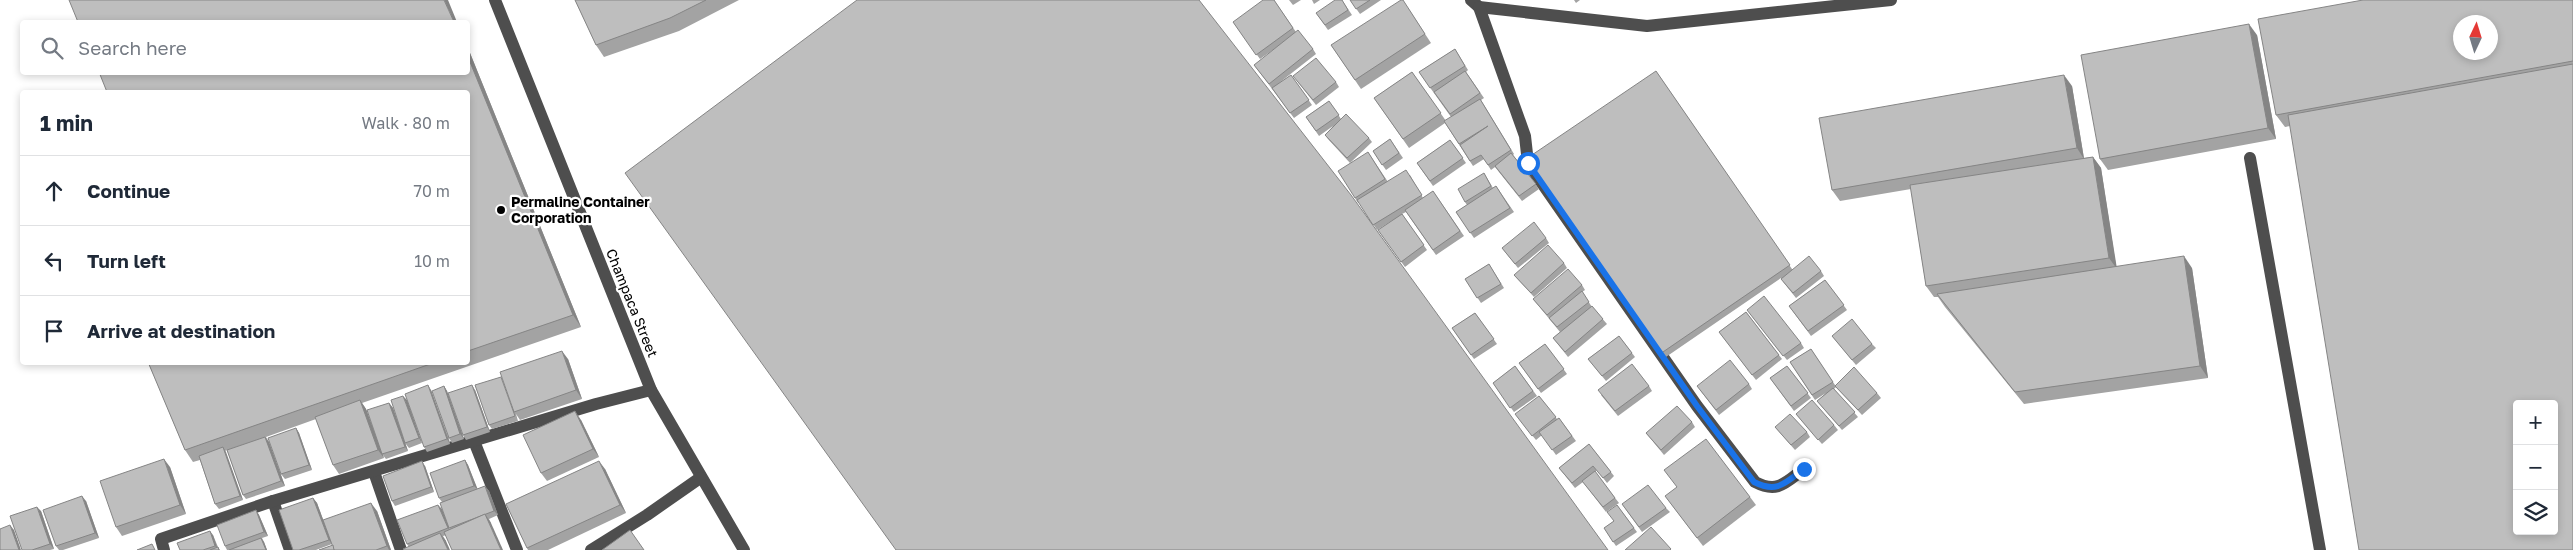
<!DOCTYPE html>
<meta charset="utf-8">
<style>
:root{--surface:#fff;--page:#f6f6f7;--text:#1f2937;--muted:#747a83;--line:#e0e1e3}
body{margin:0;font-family:"Golos Text",sans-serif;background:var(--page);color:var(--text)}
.controls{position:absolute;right:15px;bottom:15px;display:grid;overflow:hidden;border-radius:5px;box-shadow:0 2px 8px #0003}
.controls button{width:45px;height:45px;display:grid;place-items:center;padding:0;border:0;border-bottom:1px solid var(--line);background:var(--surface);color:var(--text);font:25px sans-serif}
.compass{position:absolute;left:2453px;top:15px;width:45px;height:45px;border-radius:50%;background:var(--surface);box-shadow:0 2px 8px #0003;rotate:4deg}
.stop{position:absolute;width:15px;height:15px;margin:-11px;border:4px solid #1a73e8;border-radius:50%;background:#fff}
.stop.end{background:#1a73e8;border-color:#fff;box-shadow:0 1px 5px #0008}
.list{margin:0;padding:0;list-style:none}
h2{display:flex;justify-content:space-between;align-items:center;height:65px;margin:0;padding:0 20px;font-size:21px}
h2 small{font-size:16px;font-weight:400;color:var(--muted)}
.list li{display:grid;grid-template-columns:32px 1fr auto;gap:15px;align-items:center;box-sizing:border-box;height:70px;padding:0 20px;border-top:1px solid var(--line)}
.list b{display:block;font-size:19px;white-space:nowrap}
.list em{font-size:16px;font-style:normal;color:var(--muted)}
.icon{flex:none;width:28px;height:28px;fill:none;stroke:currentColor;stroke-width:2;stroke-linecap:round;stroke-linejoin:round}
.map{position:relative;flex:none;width:2573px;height:550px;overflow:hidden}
.search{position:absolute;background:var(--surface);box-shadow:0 2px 8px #0003;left:20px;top:20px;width:450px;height:55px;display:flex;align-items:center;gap:12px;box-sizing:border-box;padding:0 18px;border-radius:5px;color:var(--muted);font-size:19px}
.panel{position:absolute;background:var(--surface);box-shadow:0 2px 8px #0003;left:20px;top:90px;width:450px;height:275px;border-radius:5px}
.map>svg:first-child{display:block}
</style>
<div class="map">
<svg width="2573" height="550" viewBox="0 0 2573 550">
<rect width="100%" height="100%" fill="#fff"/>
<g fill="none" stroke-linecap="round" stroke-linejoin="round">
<g stroke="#4e4e4e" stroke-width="12">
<polyline points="495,0 651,390 744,550"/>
<polyline points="1471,0 1479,7 1647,26 1891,0"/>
<path d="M1479,7L1525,136L1528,163L1697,406L1755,482C1778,494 1786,482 1804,469"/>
<polyline points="2250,158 2320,550"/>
<polyline points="474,441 517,550"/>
<polyline points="374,472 401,550"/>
<polyline points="273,501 290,550"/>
<polyline points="164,550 161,539 273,501 596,404 651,390"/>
<polyline points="591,550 647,515 700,478"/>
</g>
</g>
<g fill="#a3a3a3">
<polygon points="575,0 739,0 679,31 604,57 596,45"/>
<polygon points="1274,0 1296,32 1313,49 1316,54 1279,83 1291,75 1312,105 1294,118 1254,65 1277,47 1260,59 1233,22"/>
<polygon points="1289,0 1301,0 1293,5"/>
<polygon points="1312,0 1320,0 1314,4"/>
<polygon points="1342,0 1352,15 1328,30 1316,13"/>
<polygon points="1350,0 1381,0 1360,14"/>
<polygon points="1574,0 1580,0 1576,3"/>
<polygon points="2573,0 2573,550 2290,126 2285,127 2276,115"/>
<polygon points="1408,8 1431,43 1361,89 1331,45"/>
<polygon points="2257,35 2276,139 2108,170 2100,159"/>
<polygon points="468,48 581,327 362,403 366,409 384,458 339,474 333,465 316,419 266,437 269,442 285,486 246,499 243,495 227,450 225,451 243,500 219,509 215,504 200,460 193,462 185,450 148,362 468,362"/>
<polygon points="1455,49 1468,70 1466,72 1484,98 1481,100 1514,154 1513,155 1539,189 1522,201 1495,167 1491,170 1484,159 1473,166 1445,123 1409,148 1374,98 1412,72 1446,121 1451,117 1419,72"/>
<polygon points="1656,71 1792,269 1821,271 1824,276 1796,298 1784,283 1781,278 1663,359 1660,354"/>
<polygon points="1297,81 1336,82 1339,87 1316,105"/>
<polygon points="2072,86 2084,158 2093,157 2101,168 2116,266 2192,268 2208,378 2024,404 1945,307 1938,297 1934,297 1926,286 1911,189 1840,201 1832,190"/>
<polygon points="1329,101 1341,119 1369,138 1372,142 1350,163 1328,139 1325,135 1333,126 1319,136 1306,117"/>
<polygon points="1390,139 1403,158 1386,170 1373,151"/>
<polygon points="1450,140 1466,163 1433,186 1417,163"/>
<polygon points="1368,152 1388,182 1410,175 1423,198 1433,191 1464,236 1436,255 1406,212 1402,214 1427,250 1405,267 1378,230 1396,218 1377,230 1359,202 1358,203 1355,198"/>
<polygon points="1484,173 1493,188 1496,186 1514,212 1474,238 1456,212 1467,205 1465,202"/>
<polygon points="1546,238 1549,243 1518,268 1502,248"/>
<polygon points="1564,263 1567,268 1534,297 1514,275"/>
<polygon points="1489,264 1504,288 1481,303 1465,279"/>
<polygon points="1825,280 1847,310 1811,336 1789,306"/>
<polygon points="1582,285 1585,290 1582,292 1592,307 1607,324 1568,357 1553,338 1560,332 1533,299"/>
<polygon points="1746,312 1782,359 1756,380 1719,332"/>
<polygon points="1475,313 1497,344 1474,359 1452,328"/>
<polygon points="1751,315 1801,343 1804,348 1787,360"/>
<polygon points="1619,336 1635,357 1606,381 1588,359"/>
<polygon points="1832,336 1872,344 1876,348 1856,365"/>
<polygon points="1545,344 1567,374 1541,393 1519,363"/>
<polygon points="1811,349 1835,385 1877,393 1881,398 1862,415 1836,387 1834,389 1858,417 1842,430 1817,401 1826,393 1815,400 1790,362"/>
<polygon points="568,359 582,399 520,420 516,414 518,421 492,429 489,425"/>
<polygon points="1515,366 1537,396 1514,412 1493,383"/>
<polygon points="1787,366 1811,398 1794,411 1770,378"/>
<polygon points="1749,384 1752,389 1719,415 1700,390"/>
<polygon points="444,386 447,391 464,439 452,443 449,438 450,444 427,452 424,447 431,390 448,436"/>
<polygon points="1649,386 1652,391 1618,416 1601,395"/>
<polygon points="475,390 490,432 466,440 463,435"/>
<polygon points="1539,396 1557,419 1559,418 1576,441 1556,455 1542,435 1536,440 1519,419"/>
<polygon points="407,400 422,443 409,448 405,443"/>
<polygon points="389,403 393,408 408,451 386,459 382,454"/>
<polygon points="1796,414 1834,425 1838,430 1822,444"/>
<polygon points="581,420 599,457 547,481 541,473"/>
<polygon points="1692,422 1695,427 1664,455 1646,433"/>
<polygon points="1775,427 1807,432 1810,437 1795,450"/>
<polygon points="296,428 299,433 312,470 285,479 281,474"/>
<polygon points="1589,444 1614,476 1607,483 1597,470 1595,472 1619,503 1606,512 1583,482 1575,488 1559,468"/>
<polygon points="465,460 468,465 477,489 485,486 489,491 498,515 489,519 491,523 443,536 446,541 409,547 407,544 442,509 450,530 450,529 442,502 439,498"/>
<polygon points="425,466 434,492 395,506 392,501"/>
<polygon points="170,467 186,514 122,536 116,527"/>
<polygon points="605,469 626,513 548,550 528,550 527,548"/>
<polygon points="1665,496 1750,497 1756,505 1703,546"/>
<polygon points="313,498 317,503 332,544 316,550 293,550"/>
<polygon points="86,501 99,538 63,550 59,550 56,546"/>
<polygon points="1622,504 1666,508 1670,512 1642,532"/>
<polygon points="1617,505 1637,532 1616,546 1604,528 1614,521"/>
<polygon points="256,510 259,515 268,536 262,538 264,542 267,550 227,550 225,546"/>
<polygon points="41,511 54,549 50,550 22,550"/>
<polygon points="377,511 391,550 319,550 333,545"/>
<polygon points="213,535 218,547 220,550 180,550"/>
</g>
<g fill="#858585">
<polygon points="444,0 448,0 457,22 454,22"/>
<polygon points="2249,24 2257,35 2276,139 2268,128"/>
<polygon points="468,48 581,327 573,315 468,57"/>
<polygon points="2064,75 2072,86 2084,159 2077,148"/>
<polygon points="2093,157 2101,168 2117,269 2109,258"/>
<polygon points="2184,256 2192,268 2208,378 2200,366"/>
<polygon points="562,351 568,359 582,399 576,390"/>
<polygon points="428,385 431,390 450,444 447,439"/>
<polygon points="472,385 475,390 490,432 487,427"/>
<polygon points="444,386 447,391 464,439 460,434"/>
<polygon points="403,396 407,400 422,443 419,438"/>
<polygon points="360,400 366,409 384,458 378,450"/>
<polygon points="389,403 393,408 408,451 405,447"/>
<polygon points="575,411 581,420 599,457 593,449"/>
<polygon points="296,428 299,433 312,470 309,465"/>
<polygon points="265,437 269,442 285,486 281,481"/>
<polygon points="223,447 226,452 243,500 240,496"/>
<polygon points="164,459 170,467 186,514 180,505"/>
<polygon points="465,460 468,465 478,490 474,486"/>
<polygon points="422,461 425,466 434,492 431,487"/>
<polygon points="599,461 605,469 626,513 620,505"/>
<polygon points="485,486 489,491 498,515 494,511"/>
<polygon points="82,496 86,501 99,538 95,533"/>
<polygon points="313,498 317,503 332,544 329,540"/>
<polygon points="371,503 377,511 391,550 389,550 387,546"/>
<polygon points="438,505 442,509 451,533 448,528"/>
<polygon points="37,507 41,511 54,549 50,544"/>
<polygon points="256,510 259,515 268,536 264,532"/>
<polygon points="485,514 491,523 503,550 501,550"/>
<polygon points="10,525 14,530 21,550 19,550"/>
<polygon points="210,531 213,535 218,550 215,546"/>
<polygon points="440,533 446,541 450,550 448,550"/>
<polygon points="261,538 264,542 267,550 266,550"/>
</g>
<g fill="#bebebe" stroke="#858585" fill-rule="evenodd">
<polygon points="69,0 444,0 454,22 78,22"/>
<polygon points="575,0 706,0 670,18 596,45"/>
<polygon points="857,0 1199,0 1351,195 1608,550 896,550 625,173"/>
<polygon points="1263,0 1274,0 1293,28 1256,55 1233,22"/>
<polygon points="1335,0 1342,0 1348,10 1325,25 1316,13"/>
<polygon points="1350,0 1370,0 1356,9"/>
<polygon points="1401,0 1403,0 1425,34 1355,80 1331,45"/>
<path d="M2363,0H2573V61L2276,115L2258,19ZM2460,22H2490V52H2460Z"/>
<polygon points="2249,24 2268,128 2100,159 2081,55"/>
<polygon points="1298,30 1313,49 1269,84 1254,65"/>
<polygon points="1455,49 1465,66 1430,88 1419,72"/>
<polygon points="468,57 573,315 468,351 468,92 107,92 99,72 468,72"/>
<polygon points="1316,58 1336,82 1313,100 1293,76"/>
<path d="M2573,64V550H2359L2288,115ZM2517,404H2554V531H2517Z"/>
<polygon points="1465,71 1480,93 1450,114 1434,92"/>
<polygon points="1656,71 1790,265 1660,354 1526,159"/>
<polygon points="1412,72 1441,113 1403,139 1374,98"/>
<polygon points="1291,75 1309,100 1290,113 1272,88"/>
<polygon points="2064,75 2077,148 1832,190 1819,118"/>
<polygon points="1480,99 1511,150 1488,165 1481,155 1470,161 1460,145 1488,126 1459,144 1444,121"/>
<polygon points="1329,101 1339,115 1316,131 1306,117"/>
<polygon points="1346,114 1369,138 1347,158 1325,135"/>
<polygon points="1390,139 1399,153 1382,165 1373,151"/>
<polygon points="1450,140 1463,158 1430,181 1417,163"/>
<polygon points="1368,152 1385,179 1355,198 1338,171"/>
<polygon points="1511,153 1536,184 1519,196 1495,166"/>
<polygon points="2093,157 2109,258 1926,286 1910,185"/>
<polygon points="1406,170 1422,195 1373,225 1357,200"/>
<polygon points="1484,173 1491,186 1465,202 1458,189"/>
<polygon points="1496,186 1510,208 1470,233 1456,212"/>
<polygon points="1433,191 1460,231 1433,250 1405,210"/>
<polygon points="1402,214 1424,245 1401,262 1378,230"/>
<polygon points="1534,222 1546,238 1515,264 1502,248"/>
<polygon points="1548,245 1564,263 1531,293 1514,275"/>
<polygon points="1809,256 1821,271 1793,293 1781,279"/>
<polygon points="2184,256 2200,366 2015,392 1937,294"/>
<polygon points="1489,264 1501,284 1477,298 1465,279"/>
<polygon points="1568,269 1582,285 1547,315 1533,299"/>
<polygon points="1825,280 1844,305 1808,331 1789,306"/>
<polygon points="1582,291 1589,302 1557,327 1549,318"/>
<polygon points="1764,296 1801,343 1783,356 1747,310"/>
<polygon points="1592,306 1603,319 1565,352 1553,338"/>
<polygon points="1746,312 1779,355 1752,375 1719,332"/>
<polygon points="1475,313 1494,339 1471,355 1452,328"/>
<polygon points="1852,319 1872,344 1852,360 1832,336"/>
<polygon points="1619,336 1632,353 1602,376 1588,359"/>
<polygon points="1545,344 1564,369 1538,389 1519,363"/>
<polygon points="1811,349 1833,382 1812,395 1790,362"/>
<polygon points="562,351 576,390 514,412 500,372"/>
<polygon points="1730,360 1749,384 1716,410 1697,386"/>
<polygon points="148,362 436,362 185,450"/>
<polygon points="1632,364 1649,386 1615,411 1598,390"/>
<polygon points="1515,366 1533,391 1510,408 1493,383"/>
<polygon points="1787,366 1808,393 1791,406 1770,378"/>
<polygon points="1854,367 1877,393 1858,410 1835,386"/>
<polygon points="501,377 515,416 489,425 475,385"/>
<polygon points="428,385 447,439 424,447 405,394"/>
<polygon points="472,385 487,427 463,435 448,393"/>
<polygon points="444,386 460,434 449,438 432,391"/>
<polygon points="1833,388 1855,412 1839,426 1817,401"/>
<polygon points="403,396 419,438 405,443 391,400"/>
<polygon points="1539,396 1556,417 1532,436 1515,414"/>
<polygon points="360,400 378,450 333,465 315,417"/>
<polygon points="1812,400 1834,425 1818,440 1796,414"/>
<polygon points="389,403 405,447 382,454 367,410"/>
<polygon points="1677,406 1692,422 1661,450 1646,433"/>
<polygon points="575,411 593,449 541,473 523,435"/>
<polygon points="1790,414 1807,432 1791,445 1775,427"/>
<polygon points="1559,418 1572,436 1552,450 1539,432"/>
<polygon points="296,428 309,465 281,474 268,438"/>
<polygon points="265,437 281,481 243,495 227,450"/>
<polygon points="1706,439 1750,497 1697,538 1665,496 1677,487 1664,470"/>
<polygon points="1589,444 1611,472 1603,478 1593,466 1572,483 1559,468"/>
<polygon points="223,447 240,496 215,504 199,456"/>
<polygon points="164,459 180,505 116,527 100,481"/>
<polygon points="465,460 474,486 439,498 430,473"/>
<polygon points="422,461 431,487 392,501 383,476"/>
<polygon points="599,461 620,505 527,548 506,504"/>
<polygon points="1595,471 1615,498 1603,507 1582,481"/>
<polygon points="1648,485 1666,508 1639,527 1622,504"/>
<polygon points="485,486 494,511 449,528 440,503"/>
<polygon points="82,496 95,533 56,546 43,510"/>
<polygon points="313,498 329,540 299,550 293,550 279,510"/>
<polygon points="371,503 387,546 376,550 334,550 323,520"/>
<polygon points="438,505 448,528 407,544 397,520"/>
<polygon points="1617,505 1634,528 1613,542 1604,528 1614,521 1607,512"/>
<polygon points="37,507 50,544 32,550 22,550 10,516"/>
<polygon points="256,510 264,532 225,546 217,525"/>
<polygon points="485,514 501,550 452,550 444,532"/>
<polygon points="10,525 19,550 0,550 0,529"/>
<polygon points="1651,527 1671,549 1670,550 1625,550"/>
<polygon points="630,530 644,550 602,550"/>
<polygon points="210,531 215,546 203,550 180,550 177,543"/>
<polygon points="440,533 448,550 404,550 403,549"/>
<polygon points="261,538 266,550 229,550"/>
<polygon points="152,544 155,550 137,550"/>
<polygon points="333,545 334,550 319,550"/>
<polygon points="218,547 219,550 210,550"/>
</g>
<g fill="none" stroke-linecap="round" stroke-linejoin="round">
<path stroke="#1a73e8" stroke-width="6" d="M1528,163L1697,406L1754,482C1778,494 1786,482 1804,469"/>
</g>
<circle fill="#000" stroke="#fff" stroke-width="2" cx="501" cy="210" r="5"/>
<g text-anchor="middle" stroke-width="4.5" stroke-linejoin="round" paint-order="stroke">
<g font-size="14" font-weight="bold" fill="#000" stroke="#fff" text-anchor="start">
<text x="511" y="207">Permaline Container<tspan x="511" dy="16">Corporation</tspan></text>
</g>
<g font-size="14" fill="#000" stroke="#fff">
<text transform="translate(632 303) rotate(68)" y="5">Champaca Street</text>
</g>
</g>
</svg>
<div class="controls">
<button>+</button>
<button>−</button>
<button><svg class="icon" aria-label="layers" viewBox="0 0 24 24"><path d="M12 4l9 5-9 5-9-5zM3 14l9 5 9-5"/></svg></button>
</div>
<svg class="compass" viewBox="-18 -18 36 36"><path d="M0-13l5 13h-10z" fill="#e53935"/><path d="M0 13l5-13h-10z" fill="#747a83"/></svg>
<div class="stop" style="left:1528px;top:163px"></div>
<div class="stop end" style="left:1804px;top:469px"></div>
<div class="search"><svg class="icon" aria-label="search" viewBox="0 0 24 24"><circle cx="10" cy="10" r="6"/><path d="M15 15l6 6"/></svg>Search here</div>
<section class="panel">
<h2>1 min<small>Walk · 80 m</small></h2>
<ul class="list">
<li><svg class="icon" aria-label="ahead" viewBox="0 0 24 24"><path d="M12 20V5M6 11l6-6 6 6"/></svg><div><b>Continue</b></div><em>70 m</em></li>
<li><svg class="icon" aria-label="left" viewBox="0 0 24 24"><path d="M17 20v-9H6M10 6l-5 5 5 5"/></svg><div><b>Turn left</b></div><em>10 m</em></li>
<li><svg class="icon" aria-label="arrive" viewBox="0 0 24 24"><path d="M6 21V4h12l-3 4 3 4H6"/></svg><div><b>Arrive at destination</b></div></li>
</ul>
</section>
</div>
